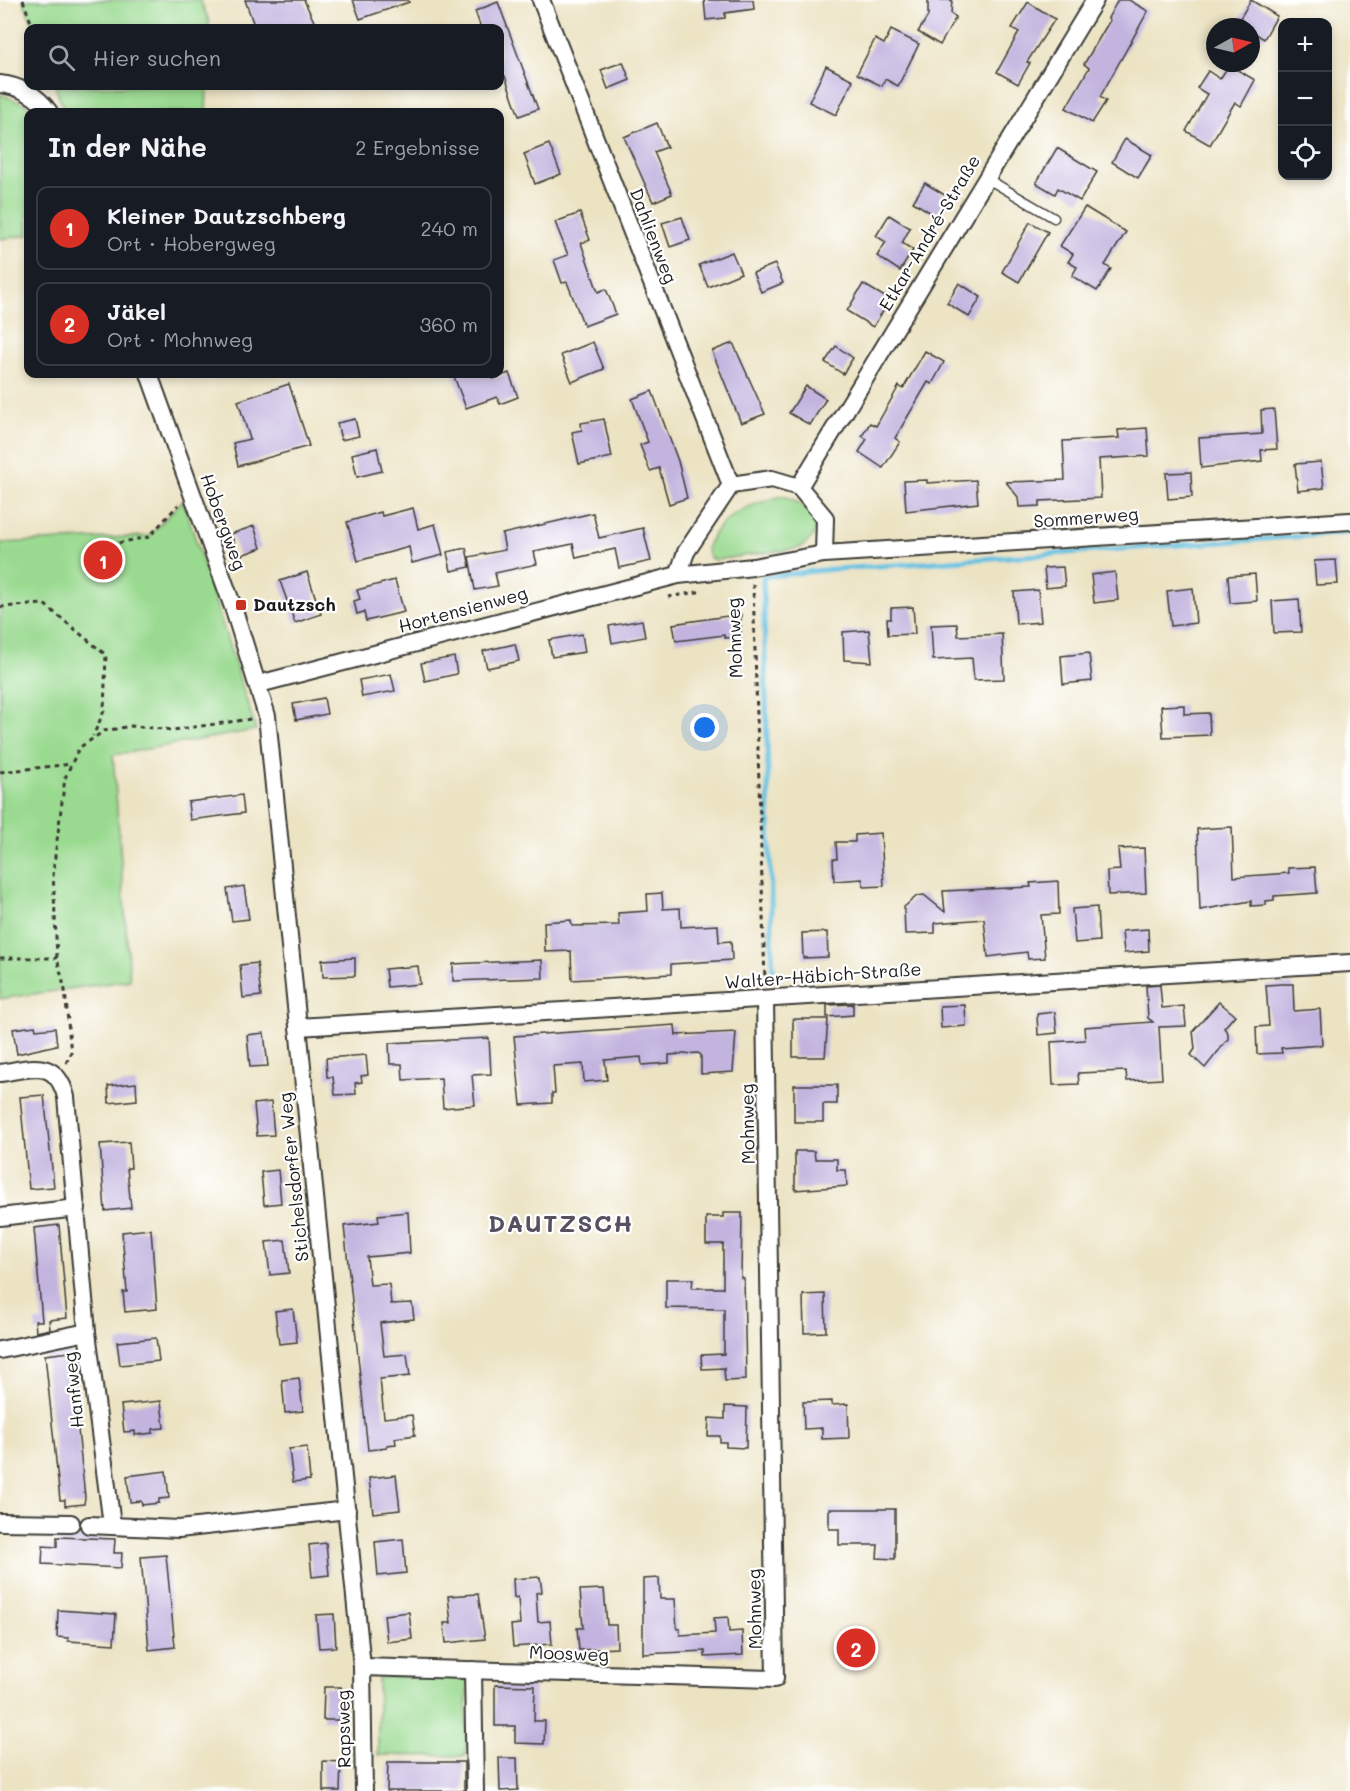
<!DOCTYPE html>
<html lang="de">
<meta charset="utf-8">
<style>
:root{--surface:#171b24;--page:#242831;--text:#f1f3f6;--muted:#9ea1a6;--line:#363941;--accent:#d93025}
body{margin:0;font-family:Mali,sans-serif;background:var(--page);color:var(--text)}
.controls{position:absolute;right:18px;top:18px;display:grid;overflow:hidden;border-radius:12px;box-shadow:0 3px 9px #0003}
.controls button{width:54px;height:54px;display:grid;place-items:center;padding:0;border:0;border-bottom:2px solid var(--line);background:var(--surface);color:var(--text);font:30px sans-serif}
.compass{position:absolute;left:1206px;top:18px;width:54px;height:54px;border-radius:50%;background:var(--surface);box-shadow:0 3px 9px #0003;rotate:82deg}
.you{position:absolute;left:705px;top:728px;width:21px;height:21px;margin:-15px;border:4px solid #fff;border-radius:50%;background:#1a73e8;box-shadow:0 0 0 9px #1a73e833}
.badge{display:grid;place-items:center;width:39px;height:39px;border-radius:50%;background:var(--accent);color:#fff;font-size:20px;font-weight:700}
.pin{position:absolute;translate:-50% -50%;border:3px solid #fff;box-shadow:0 2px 6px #0006}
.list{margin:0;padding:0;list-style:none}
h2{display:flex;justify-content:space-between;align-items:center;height:78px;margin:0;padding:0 24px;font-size:26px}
h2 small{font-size:20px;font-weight:400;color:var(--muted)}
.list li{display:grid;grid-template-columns:39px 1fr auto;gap:18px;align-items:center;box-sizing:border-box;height:84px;margin:0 12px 12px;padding:0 12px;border:2px solid var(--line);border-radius:12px}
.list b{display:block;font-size:22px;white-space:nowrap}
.list p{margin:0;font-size:20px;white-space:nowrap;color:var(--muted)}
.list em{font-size:20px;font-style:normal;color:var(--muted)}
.icon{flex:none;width:33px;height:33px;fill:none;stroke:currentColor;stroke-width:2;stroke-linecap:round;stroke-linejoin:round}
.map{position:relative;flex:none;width:1350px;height:1791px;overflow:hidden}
.search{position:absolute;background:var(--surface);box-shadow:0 3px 9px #0003;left:24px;top:24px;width:480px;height:66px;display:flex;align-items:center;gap:15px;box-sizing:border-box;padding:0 21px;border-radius:12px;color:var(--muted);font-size:22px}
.panel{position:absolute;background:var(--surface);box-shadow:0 3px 9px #0003;left:24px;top:108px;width:480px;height:270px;border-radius:12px}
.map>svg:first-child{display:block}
</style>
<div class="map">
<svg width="1350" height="1791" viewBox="0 0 1350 1791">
<rect width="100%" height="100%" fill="#fff"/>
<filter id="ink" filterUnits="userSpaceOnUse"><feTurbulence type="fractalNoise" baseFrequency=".0167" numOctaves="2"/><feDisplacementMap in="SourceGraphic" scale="12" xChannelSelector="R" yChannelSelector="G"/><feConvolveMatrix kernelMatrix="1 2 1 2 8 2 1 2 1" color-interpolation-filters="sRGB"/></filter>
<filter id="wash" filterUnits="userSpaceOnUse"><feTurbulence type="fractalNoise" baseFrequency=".008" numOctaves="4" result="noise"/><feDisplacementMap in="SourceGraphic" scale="24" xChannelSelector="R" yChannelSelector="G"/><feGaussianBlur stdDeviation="1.35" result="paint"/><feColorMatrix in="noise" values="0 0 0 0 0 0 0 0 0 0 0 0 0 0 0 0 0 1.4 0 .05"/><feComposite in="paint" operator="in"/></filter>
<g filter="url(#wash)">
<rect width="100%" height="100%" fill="#ece3c3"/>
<g fill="#9ada90" stroke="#5b7b56" stroke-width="1.5">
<polygon points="23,0 200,0 209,21 209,28 34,28"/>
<polygon points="55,86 207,86 206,112 65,112"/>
<polygon points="0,94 25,104 35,112 28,112 28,235 0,239"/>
<path d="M783,496C810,504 832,529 799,548L715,560L710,558L706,549C719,515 750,504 783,496Z"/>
<polygon points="183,500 256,730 113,755 130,980 0,999 0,543 149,536"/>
<polygon points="378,1677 467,1677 466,1756 378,1755"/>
</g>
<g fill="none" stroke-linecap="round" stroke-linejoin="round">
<polyline stroke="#63c1e1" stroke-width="5" points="773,977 763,577 823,570 1350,533"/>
</g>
<g id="blocks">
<g fill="#c2b4df">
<polygon points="245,0 304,0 317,28 255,28"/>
<polygon points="353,0 408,0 409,2 360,19"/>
<polygon points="704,0 753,0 754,9 725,13 725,18 706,20"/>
<polygon points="928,0 952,0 951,14 956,17 940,45 918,32 928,16"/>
<polygon points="1118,0 1129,0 1148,11 1100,97 1106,101 1092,123 1066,108 1089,68 1084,64 1110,20 1108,18"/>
<polygon points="1251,0 1277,16 1264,39 1251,31 1251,27 1237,23"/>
<polygon points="498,2 538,109 519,116 505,76 500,78 500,28 481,28 475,11"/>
<polygon points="1028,2 1055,19 1027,62 1030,63 1018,84 997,72 1019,32 1012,28"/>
<polygon points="891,30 919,44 898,86 885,79 882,86 857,74 875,39 884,44"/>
<polygon points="623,62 630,80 608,89 601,70"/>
<polygon points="1229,65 1255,80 1241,106 1235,102 1210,145 1186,131 1207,94 1197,88 1208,71 1220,79"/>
<polygon points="826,66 853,80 836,115 809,102"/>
<polygon points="657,123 667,147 654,152 672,194 653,202 624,137"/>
<polygon points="1125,139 1152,155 1138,178 1112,162"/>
<polygon points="549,144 561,174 535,184 524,154"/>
<polygon points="1057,148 1097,172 1080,201 1058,188 1055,194 1036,183"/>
<polygon points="925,183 948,197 936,216 913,202"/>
<polygon points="1085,207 1126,232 1105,265 1111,269 1097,291 1072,276 1077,267 1068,262 1073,254 1060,246"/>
<polygon points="580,213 590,240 581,243 598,292 606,289 616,314 584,326 567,282 562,283 554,260 568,255 555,222"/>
<polygon points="889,215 910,228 902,243 913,250 900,271 877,256 886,242 876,236"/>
<polygon points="682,217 690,240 670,247 662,223"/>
<polygon points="1030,222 1048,232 1019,282 1002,272"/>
<polygon points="732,252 741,273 708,287 699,265"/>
<polygon points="775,264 783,283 761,292 753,273"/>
<polygon points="959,283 981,297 969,317 947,303"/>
<polygon points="863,284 890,300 873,327 847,311"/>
<polygon points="593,342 604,369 572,382 561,355"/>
<polygon points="733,343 765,414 741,423 712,351"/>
<polygon points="836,346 853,358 843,374 825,362"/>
<polygon points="925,351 944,362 932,384 928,382 895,438 900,442 883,468 859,452 867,439 862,436 870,423 876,426 899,386 903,389"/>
<polygon points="509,373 518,397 500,404 497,397 466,408 453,374 491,374 493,379"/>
<polygon points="289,384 309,446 238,466 233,443 250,439 238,401"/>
<polygon points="806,386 826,399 810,425 789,413"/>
<polygon points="652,391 678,461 687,498 669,504 659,468 650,471 640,445 648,442 632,399"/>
<polygon points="1274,409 1277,449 1261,450 1262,461 1201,468 1199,438 1262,434 1261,410"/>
<polygon points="355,419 359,436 341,440 337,423"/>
<polygon points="604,419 612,457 579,464 572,432 582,430 581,423"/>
<polygon points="1147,428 1149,456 1099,459 1101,498 1040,501 1040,506 1019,507 1018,497 1006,482 1065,480 1063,441 1119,438 1118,430"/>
<polygon points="377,448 382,471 357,477 352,454"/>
<polygon points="1321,462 1324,488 1298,491 1295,464"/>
<polygon points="1191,472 1192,497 1168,499 1166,473"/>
<polygon points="927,480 927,483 976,480 978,503 906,511 904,481"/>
<polygon points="413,508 418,529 435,524 443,555 412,563 409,547 358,561 347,522 381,512 382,516"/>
<polygon points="593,513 599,538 643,528 651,561 619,568 615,549 576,558 573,544 534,552 537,564 495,573 498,586 475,590 469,557 505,550 502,534"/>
<polygon points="254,526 261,548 239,556 231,534"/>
<polygon points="466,548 470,567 451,571 447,552"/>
<polygon points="1336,560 1338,584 1316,585 1314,561"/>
<polygon points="1063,567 1065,586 1046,588 1044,568"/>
<polygon points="307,572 321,614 295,623 280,581"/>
<polygon points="1115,572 1118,600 1094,603 1091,575"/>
<polygon points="1255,574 1257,601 1230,603 1228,576"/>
<polygon points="395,580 404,612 366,621 364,612 357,614 354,601 360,599 357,590"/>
<polygon points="1193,588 1196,623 1171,626 1167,591"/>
<polygon points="1038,590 1041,622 1016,624 1014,592"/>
<polygon points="1299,599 1301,632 1274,633 1272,601"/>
<polygon points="913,607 915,634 888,635 887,619 891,619 891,608"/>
<polygon points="741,614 741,637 725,638 724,635 676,641 673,624"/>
<polygon points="642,620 645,637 612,643 609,626"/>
<polygon points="957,624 958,636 1002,634 1004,679 974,680 972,658 933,660 931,625"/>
<polygon points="869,630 872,662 844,660 843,632"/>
<polygon points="582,634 585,652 552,657 549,640"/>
<polygon points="515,644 519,661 487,668 483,651"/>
<polygon points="1089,653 1092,681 1063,684 1061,656"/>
<polygon points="454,657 457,674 425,681 421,663"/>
<polygon points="391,674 395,691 362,697 359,680"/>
<polygon points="324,698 327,714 296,720 293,704"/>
<polygon points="1184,705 1184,714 1209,713 1210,735 1163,737 1161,706"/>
<polygon points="242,795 244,813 190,820 188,802"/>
<polygon points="1232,827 1234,877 1289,873 1288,868 1315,867 1317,893 1274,896 1274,900 1266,901 1266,905 1251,906 1251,901 1200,910 1197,829"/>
<polygon points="881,833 884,886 864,887 862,879 834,881 833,859 837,859 836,842 855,842 855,835"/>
<polygon points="1144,848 1146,893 1108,895 1107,871 1120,870 1118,849"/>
<polygon points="1058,881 1059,914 1041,915 1045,958 1028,959 1027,952 988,957 984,919 935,923 935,933 905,934 904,907 917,896 924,895 945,912 943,891 1031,887 1030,883"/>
<polygon points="244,886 249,919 232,921 227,889"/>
<polygon points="662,893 663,909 680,908 681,927 718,925 719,942 731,941 732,960 671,964 671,974 572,980 571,951 545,952 544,922 571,920 572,926 619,925 618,913 648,911 647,894"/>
<polygon points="1097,907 1099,941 1075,943 1072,909"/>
<polygon points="1148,929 1149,951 1124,953 1122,931"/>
<polygon points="827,932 828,957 803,958 802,933"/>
<polygon points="355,958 355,976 323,977 322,960"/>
<polygon points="542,960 543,978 453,981 453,964"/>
<polygon points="257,963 261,996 243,998 240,965"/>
<polygon points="418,966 420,984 387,987 385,969"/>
<polygon points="1282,984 1293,984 1294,1011 1320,1009 1322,1045 1281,1048 1282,1053 1257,1054 1256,1027 1269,1026 1266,985"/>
<polygon points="1160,985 1162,1008 1184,1006 1186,1026 1159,1027 1162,1079 1127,1081 1126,1071 1078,1073 1079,1084 1053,1085 1051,1042 1085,1040 1084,1027 1153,1022 1148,1018 1146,986"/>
<polygon points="1219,1002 1235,1015 1224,1028 1228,1033 1228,1039 1205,1068 1191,1055 1195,1049 1193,1031"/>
<polygon points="853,1004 853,1015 827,1017 827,1005"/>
<polygon points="965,1005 966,1026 941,1028 940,1006"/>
<polygon points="1055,1012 1057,1033 1038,1035 1037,1014"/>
<polygon points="793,1019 828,1019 825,1057 793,1057"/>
<polygon points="675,1025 676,1035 736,1032 733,1072 701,1074 701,1055 698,1053 669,1055 669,1063 642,1065 641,1057 605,1060 607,1080 584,1082 583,1064 553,1066 555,1093 552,1093 552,1103 521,1105 514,1036"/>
<polygon points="35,1026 36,1030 55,1028 57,1045 17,1054 13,1029"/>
<polygon points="264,1033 268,1066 250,1067 247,1035"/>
<polygon points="489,1038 491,1074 472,1075 475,1105 443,1108 441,1078 403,1080 402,1064 390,1064 389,1043"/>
<polygon points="366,1055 368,1075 361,1076 362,1082 355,1083 356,1094 335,1095 333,1077 327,1077 326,1058"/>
<polygon points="136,1083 137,1100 109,1103 108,1086"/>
<polygon points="794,1085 837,1085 837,1104 823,1104 823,1122 794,1122"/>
<polygon points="44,1095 54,1187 29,1189 20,1097"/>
<polygon points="271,1102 274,1135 257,1136 254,1104"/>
<polygon points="129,1142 131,1168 127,1168 131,1208 105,1211 100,1144"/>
<polygon points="795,1151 814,1151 815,1159 837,1159 837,1170 846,1170 847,1186 795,1190"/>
<polygon points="278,1170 281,1203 264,1205 261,1172"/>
<polygon points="408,1212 410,1253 367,1257 370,1285 389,1284 391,1304 412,1303 414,1319 380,1323 384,1356 407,1354 410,1376 380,1379 384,1418 412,1415 415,1435 395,1438 396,1444 387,1445 387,1448 368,1450 344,1226 379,1222 378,1215"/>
<polygon points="723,1213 742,1213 741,1278 744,1278 746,1380 725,1381 724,1368 702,1369 701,1355 724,1354 724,1309 666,1308 666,1279 693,1279 692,1288 723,1288 723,1244 706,1244 706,1217 723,1217"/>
<polygon points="59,1225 67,1318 49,1320 50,1329 36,1332 35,1321 42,1321 34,1228"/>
<polygon points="151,1229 157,1309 125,1312 123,1292 127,1292 122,1232"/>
<polygon points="285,1240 289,1273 270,1275 266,1242"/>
<polygon points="825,1294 826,1332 804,1333 803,1295"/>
<polygon points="293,1309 297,1342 279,1344 275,1311"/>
<polygon points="156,1338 159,1361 120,1365 117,1342"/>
<polygon points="70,1352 85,1497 84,1504 65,1506 65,1500 60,1500 45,1355"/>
<polygon points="299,1378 303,1411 285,1413 282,1380"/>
<polygon points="161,1401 164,1428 153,1429 153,1433 135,1435 135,1431 124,1432 121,1405"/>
<polygon points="832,1401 832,1405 848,1404 849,1438 822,1439 822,1428 804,1429 803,1402"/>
<polygon points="725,1406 747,1407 746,1448 726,1447 726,1442 720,1442 720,1436 708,1436 709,1418 725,1419"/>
<polygon points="307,1447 310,1480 293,1482 289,1449"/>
<polygon points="166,1471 169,1498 159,1499 159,1503 142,1505 141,1501 130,1502 127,1476"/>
<polygon points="396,1475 400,1510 373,1513 369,1478"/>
<polygon points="829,1509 895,1509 895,1559 877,1558 878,1545 839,1545 839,1529 829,1529"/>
<polygon points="57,1537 115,1539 114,1553 122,1553 121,1568 42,1564 43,1546 57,1547"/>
<polygon points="403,1539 406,1573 378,1576 375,1542"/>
<polygon points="326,1543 329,1575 312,1577 309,1545"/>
<polygon points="166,1555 175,1647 149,1650 141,1557"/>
<polygon points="540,1577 542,1592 536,1593 538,1622 550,1621 552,1644 513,1647 511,1625 520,1624 518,1597 514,1598 513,1579"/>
<polygon points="659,1578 660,1599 675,1599 677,1629 680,1629 680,1635 715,1633 714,1618 728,1617 729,1632 742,1631 743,1655 705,1657 705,1651 643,1654 643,1579"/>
<polygon points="604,1589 607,1625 616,1625 617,1648 579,1650 577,1628 583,1628 580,1590"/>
<polygon points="478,1594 485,1639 446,1643 444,1623 451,1623 448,1596"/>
<polygon points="58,1610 116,1614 114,1644 68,1641 68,1638 57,1637"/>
<polygon points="409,1612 412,1639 387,1642 384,1615"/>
<polygon points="334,1614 336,1647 319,1648 316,1615"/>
<polygon points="846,1636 867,1637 867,1661 845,1660"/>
<polygon points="495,1685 535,1686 534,1721 545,1721 544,1744 515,1743 515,1726 495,1726"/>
<polygon points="324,1687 341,1687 340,1720 323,1720"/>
<polygon points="499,1758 517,1758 518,1790 500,1791"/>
<polygon points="323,1761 341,1762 340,1791 323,1791"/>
<polygon points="388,1762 464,1762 464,1791 387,1791"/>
</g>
</g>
</g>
<g filter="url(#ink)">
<use href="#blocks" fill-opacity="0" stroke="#3b3a35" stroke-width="1.5"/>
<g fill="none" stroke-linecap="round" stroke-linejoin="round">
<defs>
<polyline id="service" points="986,178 1054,218"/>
<g id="minor">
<polyline points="541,0 731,485"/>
<path d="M0,84C20,86 38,96 49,112"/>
<polyline points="149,374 233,607 267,716 362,1667 364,1791"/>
<polyline points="799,487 1095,0"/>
<polyline points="824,554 1350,521"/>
<polyline points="259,684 678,575 753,567 824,554 825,518 799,487 772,479 731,485 686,552 678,575"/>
<polyline points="298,1027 1350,963"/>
<path d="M0,1073C32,1068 56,1058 66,1097L87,1332L112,1525"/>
<polyline points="0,1217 77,1208"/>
<polyline points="0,1350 87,1332"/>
<polyline points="0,1522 71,1523"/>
<polyline points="89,1525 179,1529 347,1510"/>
<polyline points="362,1667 775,1679 765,999"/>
<polyline points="473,1670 475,1791"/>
</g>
</defs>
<use href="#service" stroke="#3b3a35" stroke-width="11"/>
<use href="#minor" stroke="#3b3a35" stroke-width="20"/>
<g stroke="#3b3a35" stroke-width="3" stroke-dasharray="4.5 4.5" stroke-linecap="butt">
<polyline points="23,0 33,28"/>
<polyline points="101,546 149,537 178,505"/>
<polyline points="753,584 765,982"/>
<polyline points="668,597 703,591"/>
<polyline points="0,607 44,604 106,655 104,711 93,736"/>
<polyline points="0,772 71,764"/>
<polyline points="0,958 57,958"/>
<polyline points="66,1063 71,1054 65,990 57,958 53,872 65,778 79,748 104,731 131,726 173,730 251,719"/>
</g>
<use href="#service" stroke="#fff" stroke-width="8"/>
<use href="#minor" stroke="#fff" stroke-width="16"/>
</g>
</g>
<rect fill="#c8321e" stroke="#fff" stroke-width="2" x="235" y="599" width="12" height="12" rx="3"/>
<g text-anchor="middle" stroke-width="4.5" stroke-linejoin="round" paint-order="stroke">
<g font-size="18" fill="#1c1c1c" stroke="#fff">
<text transform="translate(930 233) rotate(-59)" y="6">Etkar-André-Straße</text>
<text transform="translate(653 236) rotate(69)" y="6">Dahlienweg</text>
<text transform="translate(1086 518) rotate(-4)" y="6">Sommerweg</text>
<text transform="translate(223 522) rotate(70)" y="6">Hobergweg</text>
<text transform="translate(463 610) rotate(-15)" y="6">Hortensienweg</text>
<text transform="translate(735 638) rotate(-92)" y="6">Mohnweg</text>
<text transform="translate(823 976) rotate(-4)" y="6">Walter-Häbich-Straße</text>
<text transform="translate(748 1124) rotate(-91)" y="6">Mohnweg</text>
<text transform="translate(294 1177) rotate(-96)" y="6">Stichelsdorfer Weg</text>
<text transform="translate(74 1390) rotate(-96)" y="6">Hanfweg</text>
<text transform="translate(755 1609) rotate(-91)" y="6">Mohnweg</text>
<text transform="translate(569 1654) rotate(2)" y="6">Moosweg</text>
<text transform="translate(344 1729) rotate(-91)" y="6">Rapsweg</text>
</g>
<g font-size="18" font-weight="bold" fill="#1c1c1c" stroke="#fff" text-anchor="start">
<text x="253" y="611">Dautzsch</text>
</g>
<g font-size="24" font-weight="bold" letter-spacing="1.5" fill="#565160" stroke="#fff">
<text x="561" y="1232">DAUTZSCH</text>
</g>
</g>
</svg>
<div class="controls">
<button>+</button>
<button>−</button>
<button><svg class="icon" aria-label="locate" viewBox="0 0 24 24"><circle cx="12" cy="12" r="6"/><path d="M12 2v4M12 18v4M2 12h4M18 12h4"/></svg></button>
</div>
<svg class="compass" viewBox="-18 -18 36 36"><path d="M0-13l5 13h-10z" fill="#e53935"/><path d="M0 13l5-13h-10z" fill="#9ea1a6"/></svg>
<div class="you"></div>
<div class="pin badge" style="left:103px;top:560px">1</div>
<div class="pin badge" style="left:856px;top:1648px">2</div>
<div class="search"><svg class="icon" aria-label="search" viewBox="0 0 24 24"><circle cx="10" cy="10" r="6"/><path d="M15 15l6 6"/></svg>Hier suchen</div>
<section class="panel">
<h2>In der Nähe<small>2 Ergebnisse</small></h2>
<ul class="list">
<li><span class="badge">1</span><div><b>Kleiner Dautzschberg</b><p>Ort · Hobergweg</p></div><em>240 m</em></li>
<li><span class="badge">2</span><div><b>Jäkel</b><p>Ort · Mohnweg</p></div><em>360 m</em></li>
</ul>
</section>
</div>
